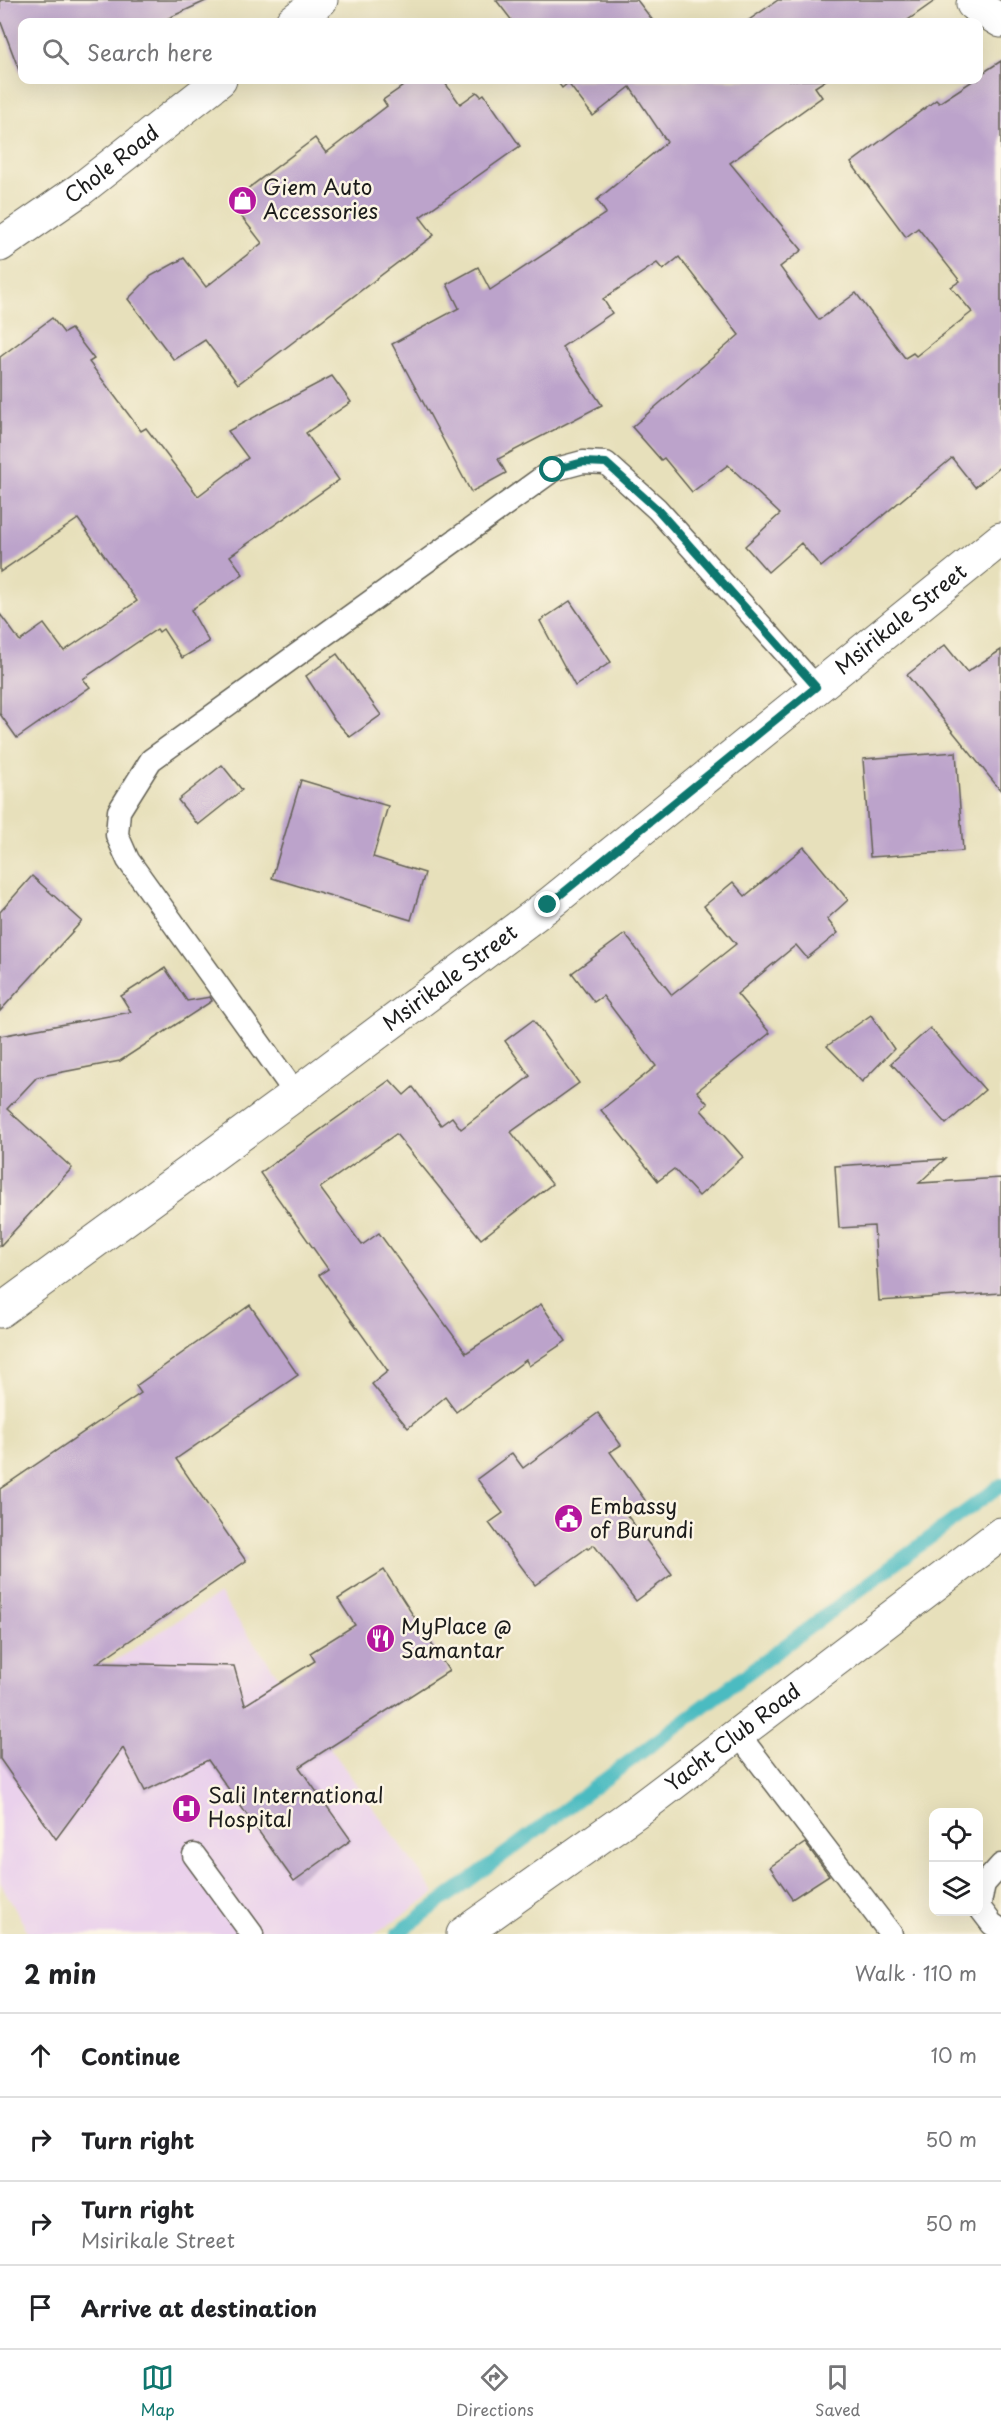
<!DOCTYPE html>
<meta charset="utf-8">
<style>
:root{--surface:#fff;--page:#f2f2f2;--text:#202124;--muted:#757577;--line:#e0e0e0;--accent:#0f766e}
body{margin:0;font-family:"Playpen Sans",sans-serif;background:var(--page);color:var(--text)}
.controls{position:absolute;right:18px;bottom:18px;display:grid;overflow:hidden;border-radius:12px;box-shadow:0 6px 24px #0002}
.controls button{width:54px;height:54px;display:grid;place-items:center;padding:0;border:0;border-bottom:2px solid var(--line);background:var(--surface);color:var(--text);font:30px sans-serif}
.stop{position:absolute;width:18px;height:18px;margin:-14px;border:4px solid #0f766e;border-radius:50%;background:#fff}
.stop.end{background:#0f766e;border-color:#fff;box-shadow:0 2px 6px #0008}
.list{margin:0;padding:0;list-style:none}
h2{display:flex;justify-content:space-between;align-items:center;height:78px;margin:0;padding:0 24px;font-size:26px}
h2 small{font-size:20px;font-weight:400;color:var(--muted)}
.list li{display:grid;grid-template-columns:39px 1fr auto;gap:18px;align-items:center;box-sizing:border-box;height:84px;padding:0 24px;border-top:2px solid var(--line)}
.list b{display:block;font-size:22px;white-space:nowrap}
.list p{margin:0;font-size:20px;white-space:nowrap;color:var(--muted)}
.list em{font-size:20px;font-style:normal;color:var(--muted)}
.icon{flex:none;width:33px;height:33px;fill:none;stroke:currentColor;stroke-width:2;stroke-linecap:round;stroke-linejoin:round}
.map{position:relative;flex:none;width:1001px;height:1934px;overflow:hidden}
.search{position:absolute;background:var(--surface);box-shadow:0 6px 24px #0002;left:18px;right:18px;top:18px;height:66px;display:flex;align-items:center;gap:15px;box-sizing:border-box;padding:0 21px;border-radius:12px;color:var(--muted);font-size:22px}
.sheet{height:414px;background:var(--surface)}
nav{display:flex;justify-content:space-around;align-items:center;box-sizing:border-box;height:84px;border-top:2px solid var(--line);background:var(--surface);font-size:16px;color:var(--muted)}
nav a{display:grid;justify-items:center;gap:3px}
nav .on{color:var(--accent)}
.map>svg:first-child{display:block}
</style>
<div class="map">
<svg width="1001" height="1934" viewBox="0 0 1001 1934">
<rect width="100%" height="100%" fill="#fcf5e5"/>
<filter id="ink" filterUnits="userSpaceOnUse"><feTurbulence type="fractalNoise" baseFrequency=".0167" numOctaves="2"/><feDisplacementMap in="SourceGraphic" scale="12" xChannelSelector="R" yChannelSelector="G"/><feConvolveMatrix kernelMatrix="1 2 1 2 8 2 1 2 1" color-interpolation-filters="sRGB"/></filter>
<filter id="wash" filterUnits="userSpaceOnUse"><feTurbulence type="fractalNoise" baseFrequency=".008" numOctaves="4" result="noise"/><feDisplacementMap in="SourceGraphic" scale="24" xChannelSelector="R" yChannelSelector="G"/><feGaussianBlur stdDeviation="1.35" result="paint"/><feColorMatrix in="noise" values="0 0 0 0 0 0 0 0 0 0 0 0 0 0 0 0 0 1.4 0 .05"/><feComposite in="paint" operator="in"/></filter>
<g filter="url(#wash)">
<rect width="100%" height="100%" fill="#e7e0bb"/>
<polygon fill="#ead1ec" points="219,1594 435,1893 375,1934 29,1934 0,1882 0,1734"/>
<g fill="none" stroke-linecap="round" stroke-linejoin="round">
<polyline stroke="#4cbbc1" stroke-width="14" points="397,1934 1001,1485"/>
</g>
<g id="blocks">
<g fill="#bca3cb">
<polygon points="0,0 208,0 160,22 22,22 22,78 0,20"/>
<polygon points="496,0 637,0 654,22 513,22"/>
<polygon points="778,0 936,0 905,22 746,22"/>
<polygon points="1001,61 1001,466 975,487 952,458 821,567 801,543 768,572 745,546 780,514 728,465 692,492 664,458 661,460 632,427 739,335 679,257 663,270 657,263 603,299 612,313 562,347 602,405 498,459 506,473 471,492 392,344 459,308 447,284 478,267 490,290 606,213 597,200 667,142 630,87 593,116 568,83 562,88 556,80 826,80 815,87 822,97 730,163 802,250 780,267 819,320 856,293 905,358 913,353 916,356 972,312 951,287 960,281 918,228 906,237 851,163 936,100 939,103 974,80 978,80 978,76"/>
<polygon points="412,80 443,80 460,104 477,92 481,96 484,94 520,146 420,217 434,235 238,384 205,340 174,360 128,299 151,276 184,258 206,287 262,243 230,202 315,138 326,153 387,106 383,100"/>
<polygon points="52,318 64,333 71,329 94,359 89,362 141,431 146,428 198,496 248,458 228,431 332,376 351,402 306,433 339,480 230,556 243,574 191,610 209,642 182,658 163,629 159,632 157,629 83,679 90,687 17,738 0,714 0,614 20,641 44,624 64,651 137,601 78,519 0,572 0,357"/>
<polygon points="570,601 611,662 575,686 540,621"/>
<polygon points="945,645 967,672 1001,650 1001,791 907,675"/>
<polygon points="337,654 381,715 350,737 333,718 306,676"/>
<polygon points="956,752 963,851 870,857 863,759"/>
<polygon points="222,765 242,790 198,825 178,800"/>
<polygon points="301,780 388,806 373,857 425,873 411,920 272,878"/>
<polygon points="804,847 848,900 827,919 838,933 807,958 796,945 737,994 770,1033 697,1091 708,1104 701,1110 743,1157 699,1196 674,1169 658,1181 601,1110 656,1066 603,996 594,1002 572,973 625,934 672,995 736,944 704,906 733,882 745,896"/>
<polygon points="32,876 82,921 0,1011 0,912"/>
<polygon points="165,968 187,1001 210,997 212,1001 120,1061 37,1077 7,1109 72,1168 0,1246 0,1036 131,1012 121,996"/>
<polygon points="871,1015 894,1049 862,1082 827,1046"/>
<polygon points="533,1020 579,1083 511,1132 552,1184 481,1239 396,1134 320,1188 362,1245 379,1233 466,1353 541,1304 566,1341 529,1366 526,1360 456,1412 445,1397 408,1428 372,1384 388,1371 319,1275 328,1269 260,1173 390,1080 404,1095 413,1087 441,1125 452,1117 461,1129 530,1076 505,1041"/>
<polygon points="930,1028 985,1090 946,1124 891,1063"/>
<polygon points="945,1159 919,1183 1001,1178 1001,1293 879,1301 874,1226 839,1228 835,1166"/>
<polygon points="250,1305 298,1375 176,1459 246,1561 97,1663 234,1666 245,1705 315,1661 310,1653 355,1625 338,1599 384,1570 449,1671 299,1767 351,1840 294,1881 208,1760 145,1791 123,1748 56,1839 0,1759 0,1489 141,1393 136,1386"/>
<polygon points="598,1413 621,1445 610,1452 645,1500 626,1514 672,1574 636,1601 594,1545 588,1549 587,1548 535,1585 489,1523 503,1513 477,1479 512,1453 523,1468"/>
<polygon points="805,1843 829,1875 792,1899 770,1867"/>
</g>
</g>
</g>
<g filter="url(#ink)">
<use href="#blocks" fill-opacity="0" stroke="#636154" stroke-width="1.5"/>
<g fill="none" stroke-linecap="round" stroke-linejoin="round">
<defs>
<g id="lane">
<polyline points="296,1094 128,860 117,835 119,811 151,760 553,470 583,462 606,463 657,509 816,687"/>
<polyline points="738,1734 891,1934"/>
<polyline points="194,1855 252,1934"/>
<polyline points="1001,1865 984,1884 979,1907 992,1924 1001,1930"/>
</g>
<g id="street">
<polyline points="973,4 1001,21"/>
<path id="s1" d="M0,1311L296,1094L548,905L1001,539"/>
</g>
<g id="secondary">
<polyline points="292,22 321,0"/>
<path id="s2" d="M0,245L81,189L220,80"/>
<path id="s3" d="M463,1934L637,1811L1001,1534"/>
</g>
</defs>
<use href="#lane" stroke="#636154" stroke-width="25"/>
<use href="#street" stroke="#636154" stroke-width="35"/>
<use href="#secondary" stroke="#636154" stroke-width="35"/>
<use href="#lane" stroke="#fff" stroke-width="22"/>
<use href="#street" stroke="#fff" stroke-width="33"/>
<use href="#secondary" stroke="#fff" stroke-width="33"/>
</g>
</g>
<g fill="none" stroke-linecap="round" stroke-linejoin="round" filter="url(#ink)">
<polyline stroke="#0f766e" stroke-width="8" points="548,905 816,687 657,509 606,463 583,462 553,470"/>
</g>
<defs>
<symbol id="shop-disc" viewBox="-11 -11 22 22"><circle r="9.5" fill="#b5179e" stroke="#fcf5e5"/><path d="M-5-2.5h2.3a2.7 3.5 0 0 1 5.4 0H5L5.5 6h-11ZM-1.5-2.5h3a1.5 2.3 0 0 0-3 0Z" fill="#fff"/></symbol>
<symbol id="civic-disc" viewBox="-11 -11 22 22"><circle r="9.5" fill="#b5179e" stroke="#fcf5e5"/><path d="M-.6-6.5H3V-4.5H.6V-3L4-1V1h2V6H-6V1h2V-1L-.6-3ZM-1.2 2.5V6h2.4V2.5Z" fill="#fff"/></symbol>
<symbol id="restaurant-disc" viewBox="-11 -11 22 22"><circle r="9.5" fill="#b5179e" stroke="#fcf5e5"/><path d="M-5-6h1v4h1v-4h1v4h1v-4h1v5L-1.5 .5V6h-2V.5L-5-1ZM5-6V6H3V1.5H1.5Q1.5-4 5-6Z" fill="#fff"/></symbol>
<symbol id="hospital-disc" viewBox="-11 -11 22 22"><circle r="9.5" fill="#b5179e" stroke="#fcf5e5"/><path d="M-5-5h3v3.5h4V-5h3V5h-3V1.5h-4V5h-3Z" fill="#fff"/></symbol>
</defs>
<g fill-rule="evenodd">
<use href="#shop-disc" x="226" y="184" width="33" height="33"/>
<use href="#civic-disc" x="552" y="1502" width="33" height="33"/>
<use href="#restaurant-disc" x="364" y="1622" width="33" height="33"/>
<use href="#hospital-disc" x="170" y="1792" width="33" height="33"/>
</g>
<g text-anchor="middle" stroke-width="5" stroke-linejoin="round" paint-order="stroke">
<g font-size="21" fill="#1c1c1c" stroke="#fcf5e5">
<text dy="7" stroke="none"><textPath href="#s2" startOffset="138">Chole Road</textPath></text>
<text dy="7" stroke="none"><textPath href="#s1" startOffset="1136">Msirikale Street</textPath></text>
<text dy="7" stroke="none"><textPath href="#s1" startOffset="560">Msirikale Street</textPath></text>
<text dy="7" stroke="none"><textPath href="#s3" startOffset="334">Yacht Club Road</textPath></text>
</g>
<g font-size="21" fill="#1c1c1c" stroke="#fcf5e5" text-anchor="start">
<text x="263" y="195">Giem Auto<tspan x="263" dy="24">Accessories</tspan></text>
<text x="590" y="1514">Embassy<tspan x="590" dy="24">of Burundi</tspan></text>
<text x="401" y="1634">MyPlace @<tspan x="401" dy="24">Samantar</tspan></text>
<text x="208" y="1803">Sali International<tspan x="208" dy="24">Hospital</tspan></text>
</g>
</g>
</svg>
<div class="controls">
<button><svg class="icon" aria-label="locate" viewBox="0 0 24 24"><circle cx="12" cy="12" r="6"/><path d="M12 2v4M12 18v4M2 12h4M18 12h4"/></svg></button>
<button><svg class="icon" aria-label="layers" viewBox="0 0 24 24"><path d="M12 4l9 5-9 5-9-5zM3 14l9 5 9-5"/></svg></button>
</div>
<div class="stop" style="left:553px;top:470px"></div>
<div class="stop end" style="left:548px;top:905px"></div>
<div class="search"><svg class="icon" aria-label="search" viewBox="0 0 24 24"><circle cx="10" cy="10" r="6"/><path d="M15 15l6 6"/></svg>Search here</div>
</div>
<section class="sheet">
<h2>2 min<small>Walk · 110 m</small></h2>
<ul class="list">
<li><svg class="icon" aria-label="ahead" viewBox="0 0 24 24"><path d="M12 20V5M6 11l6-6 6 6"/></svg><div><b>Continue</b></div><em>10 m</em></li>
<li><svg class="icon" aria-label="right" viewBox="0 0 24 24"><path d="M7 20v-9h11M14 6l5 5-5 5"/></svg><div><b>Turn right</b></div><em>50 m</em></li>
<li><svg class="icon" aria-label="right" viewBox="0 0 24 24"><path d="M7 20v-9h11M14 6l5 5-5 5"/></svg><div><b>Turn right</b><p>Msirikale Street</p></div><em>50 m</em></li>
<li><svg class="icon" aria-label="arrive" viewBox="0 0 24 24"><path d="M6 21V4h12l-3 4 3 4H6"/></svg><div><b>Arrive at destination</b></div></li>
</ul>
</section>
<nav>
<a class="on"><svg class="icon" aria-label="map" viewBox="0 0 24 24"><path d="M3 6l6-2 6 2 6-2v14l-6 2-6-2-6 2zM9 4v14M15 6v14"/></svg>Map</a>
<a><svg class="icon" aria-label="directions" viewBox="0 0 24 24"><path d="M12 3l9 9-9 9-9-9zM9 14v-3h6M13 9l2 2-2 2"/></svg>Directions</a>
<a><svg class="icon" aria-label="saved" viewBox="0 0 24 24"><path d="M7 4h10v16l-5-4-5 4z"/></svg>Saved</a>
</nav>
